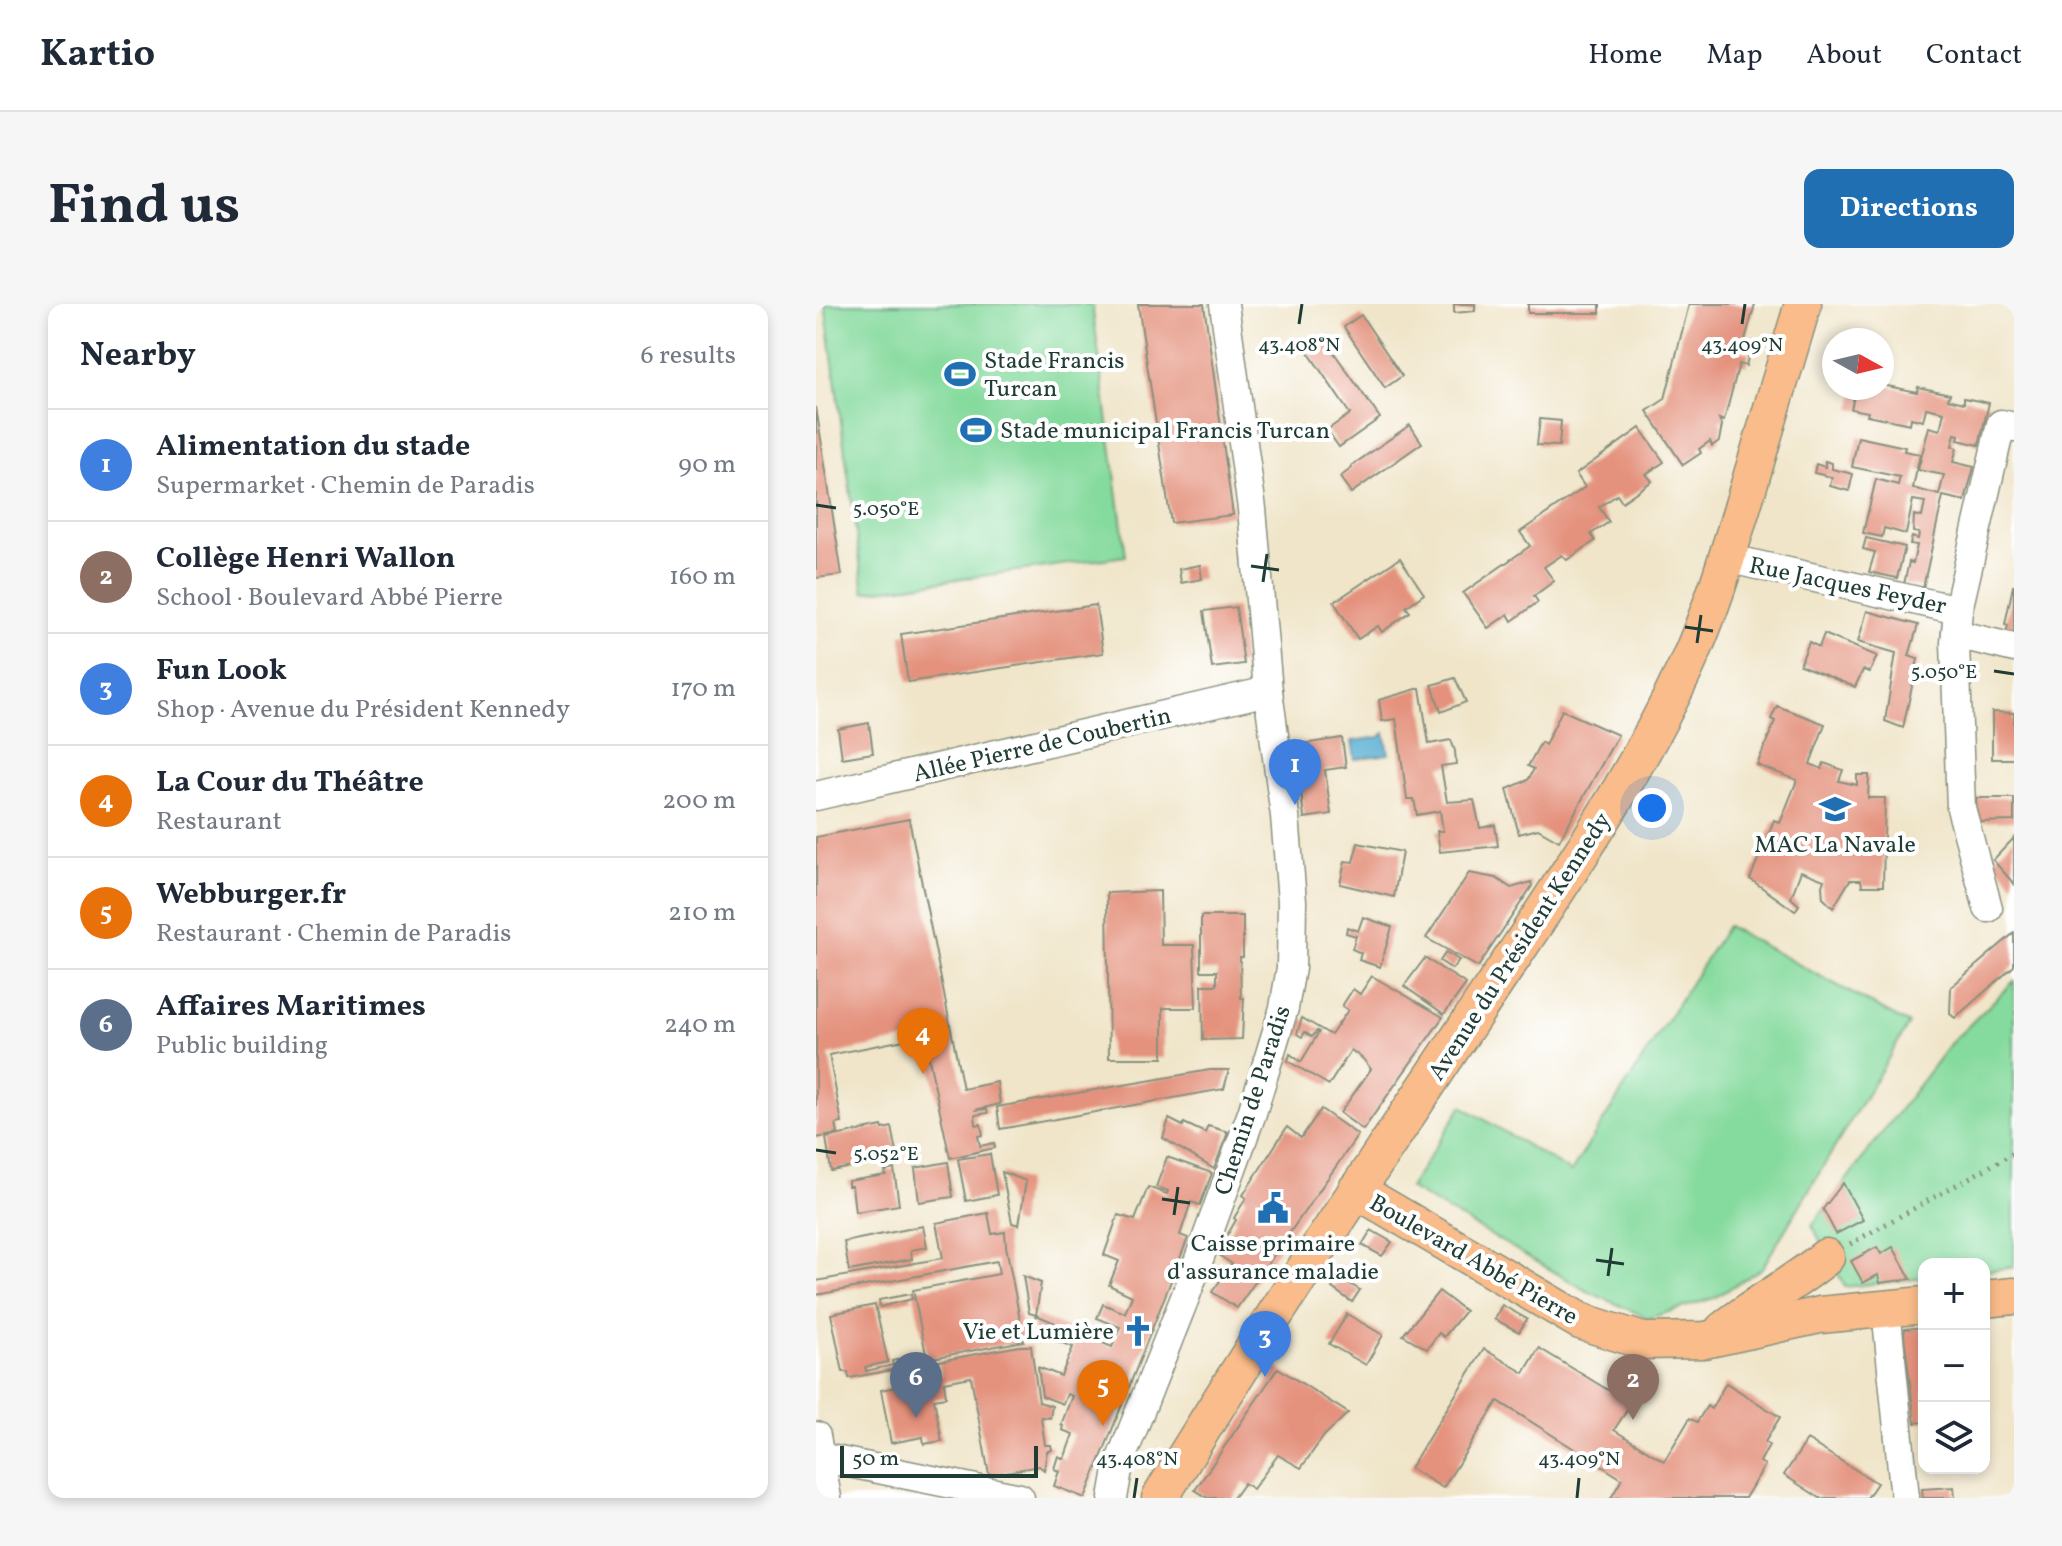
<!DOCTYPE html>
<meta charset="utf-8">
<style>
:root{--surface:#fff;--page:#f6f6f7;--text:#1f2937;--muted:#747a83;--line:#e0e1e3;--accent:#1f6fb2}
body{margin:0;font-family:Vollkorn,serif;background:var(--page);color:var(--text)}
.controls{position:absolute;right:24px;bottom:24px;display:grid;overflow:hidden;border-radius:16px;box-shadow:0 4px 12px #0003}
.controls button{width:72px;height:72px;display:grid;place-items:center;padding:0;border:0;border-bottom:2px solid var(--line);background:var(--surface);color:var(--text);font:40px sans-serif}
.compass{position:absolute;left:1006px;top:24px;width:72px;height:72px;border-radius:50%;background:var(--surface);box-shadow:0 4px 12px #0003;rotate:98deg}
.scale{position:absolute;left:24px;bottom:20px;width:198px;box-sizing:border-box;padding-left:8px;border:4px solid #1f3d34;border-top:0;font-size:22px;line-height:28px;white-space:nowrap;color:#1f3d34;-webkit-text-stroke:6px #fff;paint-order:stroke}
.you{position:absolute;left:836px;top:504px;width:28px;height:28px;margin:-20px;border:6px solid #fff;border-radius:50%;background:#1a73e8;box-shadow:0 0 0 12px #1a73e833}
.badge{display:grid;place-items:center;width:52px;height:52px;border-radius:50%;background:var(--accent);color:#fff;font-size:26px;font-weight:700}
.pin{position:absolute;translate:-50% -66px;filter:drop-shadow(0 2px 4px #0008)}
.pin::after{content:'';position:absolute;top:42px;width:28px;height:24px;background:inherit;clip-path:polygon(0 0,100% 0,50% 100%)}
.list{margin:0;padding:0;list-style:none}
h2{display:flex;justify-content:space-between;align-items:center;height:104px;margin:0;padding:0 32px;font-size:34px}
h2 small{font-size:26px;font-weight:400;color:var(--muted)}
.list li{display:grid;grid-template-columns:52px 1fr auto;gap:24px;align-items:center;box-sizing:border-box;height:112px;padding:0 32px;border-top:2px solid var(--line)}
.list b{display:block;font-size:30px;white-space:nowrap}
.list p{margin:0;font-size:26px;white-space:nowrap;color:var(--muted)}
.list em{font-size:26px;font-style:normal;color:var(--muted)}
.icon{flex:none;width:44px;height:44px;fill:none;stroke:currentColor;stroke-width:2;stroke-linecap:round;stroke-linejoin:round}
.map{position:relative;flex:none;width:1198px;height:1194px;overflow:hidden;border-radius:16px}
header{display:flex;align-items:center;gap:48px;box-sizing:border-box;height:112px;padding:0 40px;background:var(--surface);border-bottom:2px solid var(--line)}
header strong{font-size:38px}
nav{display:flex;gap:44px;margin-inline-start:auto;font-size:28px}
.intro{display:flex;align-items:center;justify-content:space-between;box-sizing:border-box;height:192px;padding:0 48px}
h1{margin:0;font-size:56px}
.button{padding:20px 36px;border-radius:16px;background:var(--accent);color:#fff;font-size:28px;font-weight:700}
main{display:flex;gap:48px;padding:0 48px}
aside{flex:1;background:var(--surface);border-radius:16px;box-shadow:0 4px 12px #0003}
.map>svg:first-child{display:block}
</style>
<header>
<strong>Kartio</strong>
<nav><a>Home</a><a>Map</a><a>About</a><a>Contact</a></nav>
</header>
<div class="intro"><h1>Find us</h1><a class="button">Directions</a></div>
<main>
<aside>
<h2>Nearby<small>6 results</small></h2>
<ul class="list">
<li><span class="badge" style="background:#3f7fe0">1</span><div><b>Alimentation du stade</b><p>Supermarket · Chemin de Paradis</p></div><em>90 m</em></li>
<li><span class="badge" style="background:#8d6e63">2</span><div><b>Collège Henri Wallon</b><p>School · Boulevard Abbé Pierre</p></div><em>160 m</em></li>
<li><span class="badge" style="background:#3f7fe0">3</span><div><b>Fun Look</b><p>Shop · Avenue du Président Kennedy</p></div><em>170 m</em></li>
<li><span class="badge" style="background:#e8710a">4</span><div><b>La Cour du Théâtre</b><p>Restaurant</p></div><em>200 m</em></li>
<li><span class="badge" style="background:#e8710a">5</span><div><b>Webburger.fr</b><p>Restaurant · Chemin de Paradis</p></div><em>210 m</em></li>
<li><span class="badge" style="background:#5c6f8a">6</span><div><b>Affaires Maritimes</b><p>Public building</p></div><em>240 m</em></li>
</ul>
</aside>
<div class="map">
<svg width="1198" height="1194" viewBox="0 0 1198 1194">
<rect width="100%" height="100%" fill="#fff"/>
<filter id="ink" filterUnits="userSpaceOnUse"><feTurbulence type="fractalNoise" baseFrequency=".0125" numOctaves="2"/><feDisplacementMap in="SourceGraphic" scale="16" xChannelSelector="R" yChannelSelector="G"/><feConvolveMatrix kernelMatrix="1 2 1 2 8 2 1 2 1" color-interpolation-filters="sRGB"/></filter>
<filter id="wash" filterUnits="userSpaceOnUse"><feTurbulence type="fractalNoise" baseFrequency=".006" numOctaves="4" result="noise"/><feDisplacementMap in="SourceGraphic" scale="32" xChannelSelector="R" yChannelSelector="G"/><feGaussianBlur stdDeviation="1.8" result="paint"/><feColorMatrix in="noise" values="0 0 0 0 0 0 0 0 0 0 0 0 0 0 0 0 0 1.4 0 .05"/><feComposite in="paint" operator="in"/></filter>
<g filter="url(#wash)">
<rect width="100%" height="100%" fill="#f0e5c9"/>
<g fill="#85da9d" stroke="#528c68" stroke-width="2">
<polygon points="9,0 276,0 310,252 48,288"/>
<polygon points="911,622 1093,720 946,964 898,994 833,1014 773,988 593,884 646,802 755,868"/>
<polygon points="1198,677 1198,963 1168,967 1168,960 1108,960 1108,974 1029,983 996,921 1134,740"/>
</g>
<polygon fill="#55add2" stroke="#3a7583" stroke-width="2" points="569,429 573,450 539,455 536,437 564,433"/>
<g id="blocks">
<g fill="#e4927d">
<polygon points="322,0 388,0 417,211 355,219"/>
<polygon points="638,0 659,0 659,7 638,9"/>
<rect x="712" y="0" width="72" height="9"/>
<polygon points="873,0 939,0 926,47 933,49 930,62 923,60 908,117 903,115 906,121 903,137 896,142 894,137 883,145 885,149 867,161 831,107 849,95"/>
<polygon points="545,11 586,72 569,84 528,23"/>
<polygon points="509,36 564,114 523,143 511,126 534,110 492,48"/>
<polygon points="1066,81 1101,88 1102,83 1134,90 1132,95 1148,99 1148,94 1173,99 1163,141 1142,136 1143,131 1139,130 1136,142 1141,144 1137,158 1158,163 1149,197 1127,192 1107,284 1088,280 1093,258 1097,259 1101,241 1094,240 1096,233 1102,235 1103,229 1097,228 1098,211 1106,213 1109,198 1097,196 1090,230 1068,224 1066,233 1047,229 1060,175 1082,181 1084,173 1036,163 1042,133 1089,143 1088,147 1104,150 1097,184 1123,191 1128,171 1102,166 1113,123 1124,126 1128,108 1110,104 1107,117 1095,114 1094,120 1051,111 1052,108 1035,105 1040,84 1066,84"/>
<polygon points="0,103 26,271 0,274"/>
<polygon points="724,115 745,117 743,142 721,141"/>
<polygon points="594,121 606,139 535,189 524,173 536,164 535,162"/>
<polygon points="824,124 848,158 830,170 836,177 806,198 801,191 783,203 793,218 775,230 779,237 751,256 746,251 728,263 738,277 718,292 722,298 696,317 692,310 672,324 647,289 714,242 704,228 769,183 760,170"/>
<polygon points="1009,157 1016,159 1016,165 1037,170 1033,187 1014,182 1016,173 998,169 1000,160 1009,163"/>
<polygon points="1050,234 1089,243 1081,274 1053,268 1059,248 1047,245"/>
<polygon points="584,254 608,290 590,303 594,308 566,328 562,322 542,335 518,298"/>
<polygon points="384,261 386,275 365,279 363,265"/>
<polygon points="1197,282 1198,282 1198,331 1190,330 1192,321 1189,320"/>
<polygon points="280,301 287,349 92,378 85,330"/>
<polygon points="420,303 428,360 396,364 388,307"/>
<polygon points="1051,307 1102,321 1093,352 1102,355 1087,424 1069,417 1080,349 1042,338"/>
<polygon points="1008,330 1061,352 1054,368 1047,366 1039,383 984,361 993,338 1003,343"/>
<polygon points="639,374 650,398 625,408 616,381"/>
<polygon points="604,384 613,440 635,436 639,447 640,460 625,462 631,498 658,496 664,524 679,521 682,542 624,548 621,527 627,527 624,507 601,511 598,495 591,495 580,415 566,417 563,396"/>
<polygon points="961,402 1009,420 994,460 1006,465 1008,459 1027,466 1023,477 1041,481 1041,471 1053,471 1052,494 1069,494 1067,582 1046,582 1045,576 1034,576 1017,604 1007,594 1006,582 1008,576 985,567 975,594 983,601 979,607 934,575 958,516 964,519 981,476 941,461 959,417 955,415"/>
<polygon points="746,406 802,431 743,537 722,525 703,530 691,485 712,476 718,465 712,462 725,438 729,441"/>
<polygon points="1176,408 1198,409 1198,455 1176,455"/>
<polygon points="53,419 57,449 26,454 22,425"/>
<polygon points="526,434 530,463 509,466 515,510 488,514 480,441"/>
<polygon points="1160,494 1198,494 1198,517 1162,518"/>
<polygon points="93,515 147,785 181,778 184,800 159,806 171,805 172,809 159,811 160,821 165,820 167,831 162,832 164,842 178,839 179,844 134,854 108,732 13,751 26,819 20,820 22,830 0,834 0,533"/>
<polygon points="1198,534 1198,580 1177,556"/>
<polygon points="542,539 586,548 578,593 524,580 529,557 537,558"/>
<polygon points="653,569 680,574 695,584 715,578 716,582 662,663 610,634"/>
<polygon points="344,587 345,641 378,641 380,704 347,704 347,754 293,754 291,589"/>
<polygon points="385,612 427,612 427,653 424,653 425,694 428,694 426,735 387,736 386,681 401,681 401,667 385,667"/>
<polygon points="547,613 576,623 564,663 543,656 545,649 536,645 540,632 530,629 531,623 542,627"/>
<polygon points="1198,629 1198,662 1139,714 1134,710 1135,683"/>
<polygon points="630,648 643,656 636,665 624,657"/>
<polygon points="609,654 650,680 628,710 588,682"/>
<polygon points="556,672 627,713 547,826 524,809 555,765 547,755 535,746 513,781 472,757 474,750 485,758 503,728 501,727 496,733 489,728 486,733 481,730 486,714 515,731 532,706 526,702 537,685 544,690"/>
<polygon points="394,766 413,766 408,785 184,825 181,803"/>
<polygon points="505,805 542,831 421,1004 396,988 416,960 403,951 410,939 408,937 420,916 418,914 430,894 427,891 471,823 485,834"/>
<polygon points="353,815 367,822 368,819 389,829 392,822 412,828 398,865 347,834"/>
<polygon points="66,822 67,825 76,823 82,854 15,867 10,834"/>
<polygon points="174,850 181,891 150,897 142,855"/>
<polygon points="351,853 396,869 384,901 375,898 364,931 372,934 269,1194 238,1182 243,1167 238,1165 242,1152 248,1155 257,1130 246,1126 247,1122 245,1121 256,1092 251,1090 247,1100 226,1092 222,1063 245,1072 257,1043 217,1028 220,1011 296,1043 304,1023 281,1014 287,1000 309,1009 316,992 293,981 303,957 288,951 302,911 319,916 332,883 351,890 352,887 340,883"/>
<polygon points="132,858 137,893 103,898 99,864"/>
<polygon points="78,865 83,901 39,908 36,882 32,882 32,877 70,871 69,867"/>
<polygon points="186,868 210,877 203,921 196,919"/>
<polygon points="1027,879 1047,916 1020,930 1007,905"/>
<polygon points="172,909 176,930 189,928 190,942 208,1037 111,1055 97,986 183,970 181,957 0,991 0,977 127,954 120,919"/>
<polygon points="107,922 111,943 95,946 96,955 33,967 28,938"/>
<polygon points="555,926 576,938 566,952 546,941"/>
<polygon points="1061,943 1065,950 1077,943 1095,975 1064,979 1062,971 1047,979 1035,957"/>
<polygon points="207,972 225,979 220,1011 213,1009"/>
<polygon points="524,974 544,986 536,998 516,984"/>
<polygon points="623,987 649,1007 628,1033 623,1029 611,1045 587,1031"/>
<polygon points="95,990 96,995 64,1003 63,996"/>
<polygon points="59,1001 72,1058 49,1063 50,1067 77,1061 76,1057 103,1051 104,1061 33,1074 32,1068 27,1068 15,1010"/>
<polygon points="686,1001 711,1015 703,1028 678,1015"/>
<polygon points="531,1010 567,1031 550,1061 513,1040"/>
<polygon points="1108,1023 1108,1118 1099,1119 1088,1031 1089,1025"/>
<polygon points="203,1042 215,1042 223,1098 236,1102 234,1114 225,1113 229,1141 235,1141 236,1146 231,1147 228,1166 223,1162 173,1171 155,1073 128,1078 130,1093 118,1095 126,1137 108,1140 107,1133 75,1139 65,1086 85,1082 83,1072 101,1070 102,1075 125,1071 123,1057"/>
<polygon points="723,1044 815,1100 798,1126 848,1157 874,1114 881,1118 891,1102 895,1105 910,1079 964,1113 949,1138 953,1141 944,1158 949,1161 929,1194 795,1194 806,1175 682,1097 627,1184 594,1164 668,1045 708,1069"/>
<polygon points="462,1064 532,1109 508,1132 485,1164 462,1151 437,1185 428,1179 417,1194 392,1194 379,1186"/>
<polygon points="991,1136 1061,1179 1051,1194 1004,1194 968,1171"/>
<polygon points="1138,1183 1139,1194 1107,1194 1106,1185"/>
</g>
</g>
</g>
<g filter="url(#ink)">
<use href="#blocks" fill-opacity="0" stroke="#88917e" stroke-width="2"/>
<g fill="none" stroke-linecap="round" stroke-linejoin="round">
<defs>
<g id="minor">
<polyline points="910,254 1142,306 1185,120 1198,123"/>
<polyline points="1142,306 1139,339 1145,504 1172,604"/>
<polyline points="1140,330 1198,344"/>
<polyline points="0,492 452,387"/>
<polyline points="1070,1005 1089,1194"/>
<polyline points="0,1132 11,1194"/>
<polyline points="4,1153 204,1194"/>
<polyline points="297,1194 303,1160 370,991 436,809 468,704 475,664 476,597 469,512 452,387 436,205 408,0"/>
</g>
<g id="major">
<polyline points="540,886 764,1017 827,1037 889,1036 1004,1011 1108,1001"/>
<polyline points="1168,995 1198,992"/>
<path d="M907,1026C940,999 978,980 1010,953"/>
<path d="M344,1194C443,1030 551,871 658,711C733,598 811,488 869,365C895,309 912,250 930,191C949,127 968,64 987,0"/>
</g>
</defs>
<use href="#minor" stroke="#88917e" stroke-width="31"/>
<use href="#major" stroke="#88917e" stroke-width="39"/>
<polyline stroke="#88917e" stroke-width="5" stroke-dasharray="2 6" stroke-linecap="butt" points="1034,940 1198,849"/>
<use href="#minor" stroke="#fff" stroke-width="28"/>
<use href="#major" stroke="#f9bc8a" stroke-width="36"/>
</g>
</g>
<path fill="none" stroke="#1f3d34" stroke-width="3" d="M483,20L486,0M926,20L929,0M0,201L20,204M435,262L463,266M447,278L451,250M869,323L897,327M881,339L885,311M1178,367L1198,370M0,846L20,849M346,895L374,899M358,911L362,883M780,956L808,960M792,972L796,944M318,1194L321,1174M761,1194L763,1174"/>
<defs>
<symbol id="stadium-bare" viewBox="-9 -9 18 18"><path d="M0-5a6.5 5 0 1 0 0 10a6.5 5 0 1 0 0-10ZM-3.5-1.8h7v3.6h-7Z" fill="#1f6fb2" stroke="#fff" stroke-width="2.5" paint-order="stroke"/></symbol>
<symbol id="school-bare" viewBox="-9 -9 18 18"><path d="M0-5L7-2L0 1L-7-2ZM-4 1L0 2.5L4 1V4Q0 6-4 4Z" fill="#1f6fb2" stroke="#fff" stroke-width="2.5" paint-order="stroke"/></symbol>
<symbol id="civic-bare" viewBox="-9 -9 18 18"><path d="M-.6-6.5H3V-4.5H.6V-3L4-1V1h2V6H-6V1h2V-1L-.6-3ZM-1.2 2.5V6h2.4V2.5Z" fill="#1f6fb2" stroke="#fff" stroke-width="2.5" paint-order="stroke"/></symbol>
<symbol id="church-bare" viewBox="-9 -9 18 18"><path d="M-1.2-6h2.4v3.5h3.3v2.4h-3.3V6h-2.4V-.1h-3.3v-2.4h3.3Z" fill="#1f6fb2" stroke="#fff" stroke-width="2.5" paint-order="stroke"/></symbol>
</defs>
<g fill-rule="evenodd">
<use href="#stadium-bare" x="122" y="48" width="44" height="44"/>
<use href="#stadium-bare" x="138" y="104" width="44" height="44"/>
<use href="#school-bare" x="997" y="483" width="44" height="44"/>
<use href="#civic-bare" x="435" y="882" width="44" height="44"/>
<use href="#church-bare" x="300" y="1005" width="44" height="44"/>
</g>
<g text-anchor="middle" stroke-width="8" stroke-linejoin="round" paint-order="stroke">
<g font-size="24" fill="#1f3d34" stroke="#fff" text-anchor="start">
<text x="168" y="64">Stade Francis<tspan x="168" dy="28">Turcan</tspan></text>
<text x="184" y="134">Stade municipal Francis Turcan</text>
<text x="1019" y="548" text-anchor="middle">MAC La Navale</text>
<text x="457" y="947" text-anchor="middle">Caisse primaire<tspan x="457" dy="28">d'assurance maladie</tspan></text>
<text x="298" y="1035" text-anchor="end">Vie et Lumière</text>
</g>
<g font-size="24" fill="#1f3d34" stroke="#fff">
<text transform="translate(1032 281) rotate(12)" y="8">Rue Jacques Feyder</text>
<text transform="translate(226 440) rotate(-13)" y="8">Allée Pierre de Coubertin</text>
<text transform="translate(703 642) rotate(-57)" y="8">Avenue du Président Kennedy</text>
<text transform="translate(436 796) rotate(-72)" y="8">Chemin de Paradis</text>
<text transform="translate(658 955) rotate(30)" y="8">Boulevard Abbé Pierre</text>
</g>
</g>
<g font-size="20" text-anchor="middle" fill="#1f3d34" stroke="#fff" stroke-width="8" stroke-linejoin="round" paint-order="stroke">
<text x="483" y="47">43.408°N</text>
<text x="926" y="47">43.409°N</text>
<text x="70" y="211">5.050°E</text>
<text x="1128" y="374">5.050°E</text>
<text x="70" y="856">5.052°E</text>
<text x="321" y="1161">43.408°N</text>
<text x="763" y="1161">43.409°N</text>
</g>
</svg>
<div class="controls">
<button>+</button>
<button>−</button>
<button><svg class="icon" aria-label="layers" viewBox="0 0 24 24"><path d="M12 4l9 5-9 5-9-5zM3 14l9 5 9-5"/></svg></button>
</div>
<svg class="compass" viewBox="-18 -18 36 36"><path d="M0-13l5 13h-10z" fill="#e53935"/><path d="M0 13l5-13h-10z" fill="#747a83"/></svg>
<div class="scale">50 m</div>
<div class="you"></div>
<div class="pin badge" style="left:479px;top:501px;background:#3f7fe0">1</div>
<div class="pin badge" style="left:817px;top:1116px;background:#8d6e63">2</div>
<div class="pin badge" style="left:449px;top:1073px;background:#3f7fe0">3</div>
<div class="pin badge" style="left:107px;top:770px;background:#e8710a">4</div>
<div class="pin badge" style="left:287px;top:1122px;background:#e8710a">5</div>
<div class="pin badge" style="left:100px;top:1114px;background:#5c6f8a">6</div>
</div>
</main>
